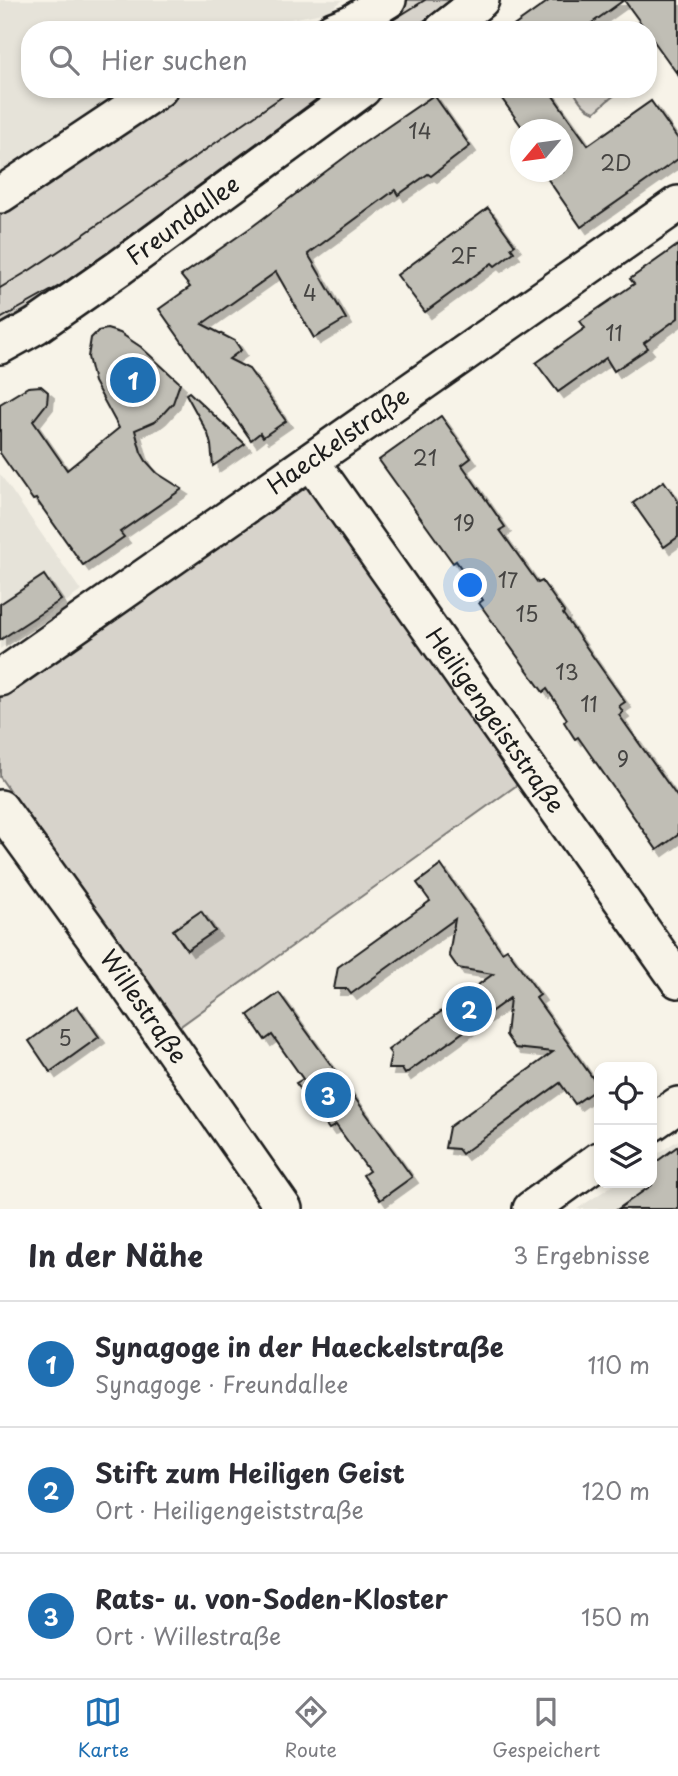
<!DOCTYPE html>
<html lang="de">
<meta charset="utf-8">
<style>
:root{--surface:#fff;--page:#f2f2f3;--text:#2b2b33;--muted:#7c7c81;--line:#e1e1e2;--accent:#1f6fb2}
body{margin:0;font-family:"Playpen Sans",sans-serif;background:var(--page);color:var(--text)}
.controls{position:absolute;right:21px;bottom:21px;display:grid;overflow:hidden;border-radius:14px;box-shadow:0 4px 10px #0003}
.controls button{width:63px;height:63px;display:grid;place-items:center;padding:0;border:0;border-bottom:2px solid var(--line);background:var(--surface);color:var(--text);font:35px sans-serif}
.compass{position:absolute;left:510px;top:119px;width:63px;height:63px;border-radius:50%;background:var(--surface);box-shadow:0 4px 10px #0003;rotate:241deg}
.you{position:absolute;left:471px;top:586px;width:24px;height:24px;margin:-18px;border:5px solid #fff;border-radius:50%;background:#1a73e8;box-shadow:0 0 0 10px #1a73e833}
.badge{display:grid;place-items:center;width:46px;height:46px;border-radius:50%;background:var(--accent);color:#fff;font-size:23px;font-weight:700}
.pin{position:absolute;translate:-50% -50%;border:4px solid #fff;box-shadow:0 2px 7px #0006}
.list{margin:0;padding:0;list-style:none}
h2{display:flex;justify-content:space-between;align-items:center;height:91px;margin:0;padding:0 28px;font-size:30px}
h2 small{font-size:23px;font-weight:400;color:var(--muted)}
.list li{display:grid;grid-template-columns:46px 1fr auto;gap:21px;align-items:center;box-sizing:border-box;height:126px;padding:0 28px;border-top:2px solid var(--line)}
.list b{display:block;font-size:26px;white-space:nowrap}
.list p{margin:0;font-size:23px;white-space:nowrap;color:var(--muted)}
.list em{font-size:23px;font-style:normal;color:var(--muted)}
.icon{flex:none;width:38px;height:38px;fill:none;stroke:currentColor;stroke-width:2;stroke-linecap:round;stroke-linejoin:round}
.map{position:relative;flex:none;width:678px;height:1209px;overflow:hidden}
.search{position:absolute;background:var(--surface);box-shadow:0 4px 10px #0003;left:21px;right:21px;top:21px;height:77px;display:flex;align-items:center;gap:18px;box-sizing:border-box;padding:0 24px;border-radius:28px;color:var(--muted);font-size:26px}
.sheet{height:469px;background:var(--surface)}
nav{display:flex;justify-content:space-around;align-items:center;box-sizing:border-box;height:98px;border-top:2px solid var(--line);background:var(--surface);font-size:19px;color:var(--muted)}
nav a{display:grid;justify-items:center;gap:4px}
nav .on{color:var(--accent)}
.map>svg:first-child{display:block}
</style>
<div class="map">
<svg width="678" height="1209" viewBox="0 0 678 1209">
<defs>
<filter id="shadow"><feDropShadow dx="6" dy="6" stdDeviation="0" flood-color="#0004"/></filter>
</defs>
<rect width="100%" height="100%" fill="#f7f3e8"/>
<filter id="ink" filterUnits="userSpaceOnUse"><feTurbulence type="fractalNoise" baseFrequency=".0143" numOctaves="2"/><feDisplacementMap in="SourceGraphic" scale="14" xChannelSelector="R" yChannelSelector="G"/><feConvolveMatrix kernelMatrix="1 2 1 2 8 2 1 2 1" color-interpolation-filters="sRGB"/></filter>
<g filter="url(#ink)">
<g fill="#e6e3d9">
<polygon points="0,0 343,0 327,12 235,30 30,30 30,89 130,89 0,173"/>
<polygon points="0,474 81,591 0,649"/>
<polygon points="678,1140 678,1209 577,1209 616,1183 652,1183 652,1158"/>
</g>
<g fill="#d7d3cb" stroke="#7a7874" stroke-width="2">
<polygon points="408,0 459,0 420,30 363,30"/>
<polygon points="183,89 340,89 52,294 0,324 0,205 131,118"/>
<path d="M573,89H623L607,101L595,112C584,109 578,100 573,89Z"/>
<polygon points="306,484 517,785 175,1030 0,777 0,692"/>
</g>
<g fill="#c0beb5" stroke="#1c1c1c" stroke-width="2" filter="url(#shadow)">
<polygon points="550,0 624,0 582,30 508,30"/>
<polygon points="624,0 678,0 678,75 648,33 648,30 646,30"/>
<polygon points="495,89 548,89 588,145 651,101 678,139 678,159 581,227 545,175 550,172 563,172 563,130 524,130"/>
<polygon points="434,95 470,146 431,176 428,174 398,195 395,190 308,254 346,319 314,338 276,272 202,324 235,341 241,350 229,359 249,369 286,421 263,437 260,433 251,440 159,309 190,287 181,276 253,226 361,145"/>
<polygon points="488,208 515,245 511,248 514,252 495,266 492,263 425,312 397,275"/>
<polygon points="678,245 678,318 644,343 648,348 614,371 606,358 558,392 536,363 585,328 580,321 634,284 630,279"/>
<polygon points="107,329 120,333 141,347 180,383 173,403 160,417 154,422 135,430 141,452 146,461 157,473 182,489 120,532 124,537 83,565 36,499 33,500 0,453 0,404 28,387 41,386 48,392 47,403 33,421 67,470 119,428 94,382 88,357 91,338 98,331"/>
<polygon points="189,392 245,444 213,466 211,445 208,434 186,394"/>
<polygon points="441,416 471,458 462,465 505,527 500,530 538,583 542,581 564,612 563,614 625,702 619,706 623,712 619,715 678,798 678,835 657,850 578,737 575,739 564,722 567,719 547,689 543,692 479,603 483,600 456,561 453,563 379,460"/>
<polygon points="664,481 678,501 678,537 664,547 633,503"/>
<polygon points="44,575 61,600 0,640 0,604"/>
<polygon points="441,865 502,952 507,949 540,995 536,998 599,1087 575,1104 560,1083 462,1154 458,1149 445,1148 449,1127 553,1052 515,1048 506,1035 510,998 405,1074 402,1069 388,1069 391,1054 388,1050 493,974 458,968 449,955 455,919 351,994 347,989 334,989 338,967 430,901 417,883"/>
<polygon points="201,911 215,931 187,950 173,930"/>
<polygon points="279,993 412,1177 380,1200 363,1175 369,1171 336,1125 329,1129 296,1083 303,1079 272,1035 265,1040 248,1015"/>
<polygon points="77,1006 99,1037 50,1072 29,1041"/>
<polygon points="678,1146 678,1209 618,1209 652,1185 652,1165"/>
</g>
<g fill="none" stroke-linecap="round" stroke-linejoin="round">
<defs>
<g id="minor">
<polyline points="333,30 351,23 388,0"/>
<polyline points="443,30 481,0"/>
<polyline points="0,195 159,89"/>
<path id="s1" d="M0,346L36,326L119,268L363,89"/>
<path id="s2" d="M311,461L678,980"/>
<path id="s3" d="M0,678L678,204"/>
<path id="s4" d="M0,808L111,961L284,1209"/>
<polyline points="652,1123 678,1105"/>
<polyline points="531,1209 599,1160"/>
</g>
</defs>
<use href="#minor" stroke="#1c1c1c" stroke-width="40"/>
<use href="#minor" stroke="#f7f3e8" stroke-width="35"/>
<g stroke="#1c1c1c" stroke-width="2">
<polyline points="377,30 425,0"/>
<polyline points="412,30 451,0"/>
<polyline points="0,288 30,270 80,237 293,89"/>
<polyline points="0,319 61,285 122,243 333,89"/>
</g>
</g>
</g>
<g text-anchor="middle" stroke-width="5" stroke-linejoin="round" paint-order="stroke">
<g font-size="21" fill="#454442">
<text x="420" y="139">14</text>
<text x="616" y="171">2D</text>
<text x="464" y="264">2F</text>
<text x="310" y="301">4</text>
<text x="614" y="341">11</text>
<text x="425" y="466">21</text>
<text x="464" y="531">19</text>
<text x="508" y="588">17</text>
<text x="527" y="622">15</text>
<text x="567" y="680">13</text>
<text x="589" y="712">11</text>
<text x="623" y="767">9</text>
<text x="65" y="1046">5</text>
</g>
<g font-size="24" fill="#1c1c1c" stroke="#f7f3e8">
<text dy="8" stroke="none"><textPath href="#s1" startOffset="222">Freundallee</textPath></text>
<text dy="8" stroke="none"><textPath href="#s3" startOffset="413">Haeckelstraße</textPath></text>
<text dy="8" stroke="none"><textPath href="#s2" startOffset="318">Heiligengeiststraße</textPath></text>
<text dy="8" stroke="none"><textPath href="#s4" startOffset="245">Willestraße</textPath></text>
</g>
</g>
</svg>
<div class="controls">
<button><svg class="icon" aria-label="locate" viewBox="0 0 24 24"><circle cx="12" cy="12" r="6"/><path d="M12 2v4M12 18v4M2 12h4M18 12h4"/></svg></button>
<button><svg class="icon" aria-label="layers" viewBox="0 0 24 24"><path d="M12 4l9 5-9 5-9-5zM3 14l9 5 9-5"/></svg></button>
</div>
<svg class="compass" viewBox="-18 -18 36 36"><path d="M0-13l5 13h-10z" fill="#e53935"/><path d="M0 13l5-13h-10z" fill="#7c7c81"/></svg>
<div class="you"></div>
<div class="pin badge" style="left:133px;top:380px">1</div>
<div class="pin badge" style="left:469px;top:1009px">2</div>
<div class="pin badge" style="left:328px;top:1095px">3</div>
<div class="search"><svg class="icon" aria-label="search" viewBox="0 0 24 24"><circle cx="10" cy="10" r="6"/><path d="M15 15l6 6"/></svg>Hier suchen</div>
</div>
<section class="sheet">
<h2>In der Nähe<small>3 Ergebnisse</small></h2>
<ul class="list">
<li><span class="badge">1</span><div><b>Synagoge in der Haeckelstraße</b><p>Synagoge · Freundallee</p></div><em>110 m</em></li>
<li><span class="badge">2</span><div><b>Stift zum Heiligen Geist</b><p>Ort · Heiligengeiststraße</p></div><em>120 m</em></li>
<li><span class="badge">3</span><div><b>Rats- u. von-Soden-Kloster</b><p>Ort · Willestraße</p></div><em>150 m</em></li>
</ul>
</section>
<nav>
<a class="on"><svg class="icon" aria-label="map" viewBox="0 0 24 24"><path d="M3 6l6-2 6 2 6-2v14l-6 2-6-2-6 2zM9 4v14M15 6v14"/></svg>Karte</a>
<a><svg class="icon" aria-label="directions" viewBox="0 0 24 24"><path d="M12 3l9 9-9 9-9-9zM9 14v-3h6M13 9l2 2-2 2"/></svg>Route</a>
<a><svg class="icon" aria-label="saved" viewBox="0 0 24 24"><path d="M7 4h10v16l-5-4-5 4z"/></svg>Gespeichert</a>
</nav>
